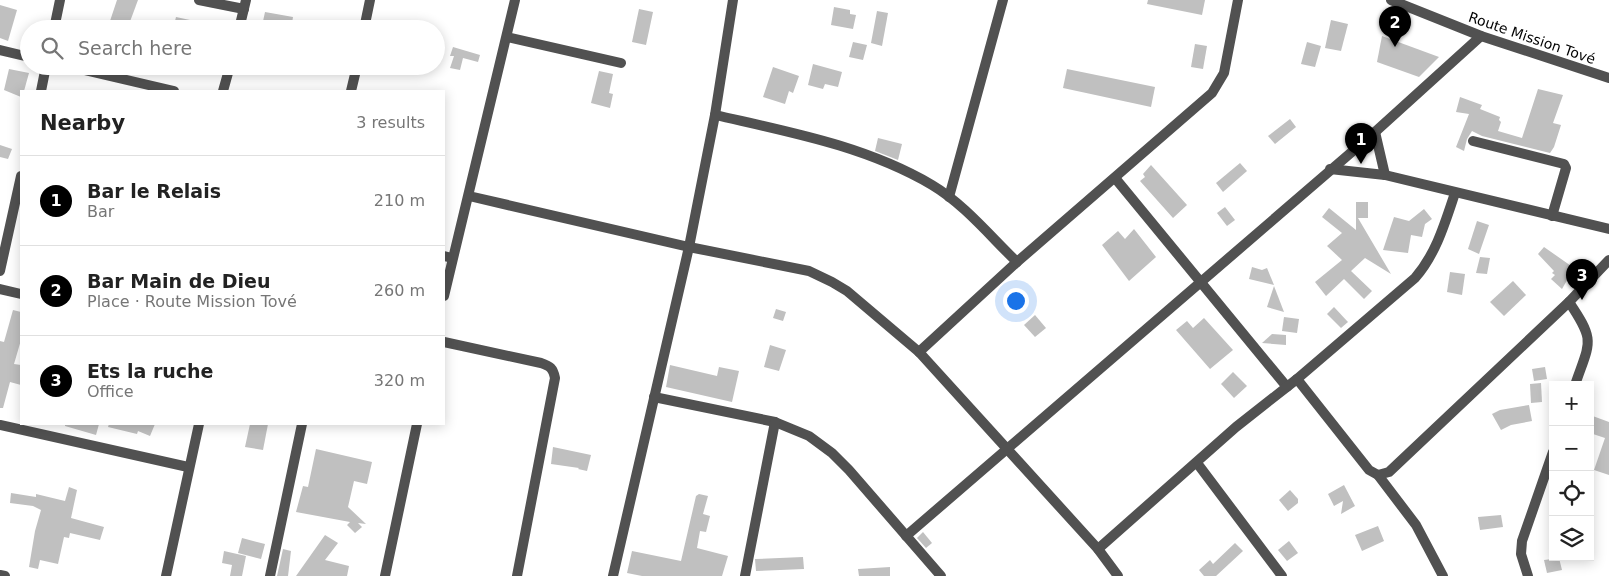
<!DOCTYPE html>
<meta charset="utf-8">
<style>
:root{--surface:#fff;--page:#f2f2f2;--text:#222;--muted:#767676;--line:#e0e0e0;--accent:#000}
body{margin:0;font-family:"DejaVu Sans",sans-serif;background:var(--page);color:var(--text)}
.controls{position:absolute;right:15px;bottom:15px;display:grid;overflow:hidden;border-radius:0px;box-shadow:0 2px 12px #0003}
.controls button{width:45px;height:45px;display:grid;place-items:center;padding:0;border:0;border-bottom:1px solid var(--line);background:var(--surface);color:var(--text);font:25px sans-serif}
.you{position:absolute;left:1015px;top:300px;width:18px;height:18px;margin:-12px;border:4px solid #fff;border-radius:50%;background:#1a73e8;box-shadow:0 0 0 8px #1a73e833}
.badge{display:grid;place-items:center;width:32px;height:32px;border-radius:50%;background:var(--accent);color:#fff;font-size:16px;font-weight:700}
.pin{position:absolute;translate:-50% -41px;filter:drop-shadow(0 1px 2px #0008)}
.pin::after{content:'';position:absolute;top:26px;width:18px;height:15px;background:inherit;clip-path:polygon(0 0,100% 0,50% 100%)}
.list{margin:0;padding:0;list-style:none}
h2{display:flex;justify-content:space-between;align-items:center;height:65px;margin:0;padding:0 20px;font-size:21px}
h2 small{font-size:16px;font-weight:400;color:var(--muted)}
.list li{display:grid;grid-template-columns:32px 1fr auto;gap:15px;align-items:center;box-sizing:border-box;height:90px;padding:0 20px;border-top:1px solid var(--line)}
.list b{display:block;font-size:19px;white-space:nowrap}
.list p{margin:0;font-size:16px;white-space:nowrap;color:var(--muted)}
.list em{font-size:16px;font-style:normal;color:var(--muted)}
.icon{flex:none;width:28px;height:28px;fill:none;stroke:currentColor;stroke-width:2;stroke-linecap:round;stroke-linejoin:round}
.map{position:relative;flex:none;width:1609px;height:576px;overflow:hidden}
.search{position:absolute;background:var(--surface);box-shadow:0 2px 12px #0003;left:20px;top:20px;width:425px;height:55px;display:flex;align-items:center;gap:12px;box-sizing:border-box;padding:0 18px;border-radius:28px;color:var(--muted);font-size:19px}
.panel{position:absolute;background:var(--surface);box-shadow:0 2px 12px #0003;left:20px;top:90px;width:425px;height:335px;border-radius:0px}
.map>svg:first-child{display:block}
</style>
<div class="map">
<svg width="1609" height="576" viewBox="0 0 1609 576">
<rect width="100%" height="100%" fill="#fff"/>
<g fill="#c0c0c0">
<polygon points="117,0 138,0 128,27 110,21"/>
<polygon points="1148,0 1205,0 1202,15 1147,4"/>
<polygon points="0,5 17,10 8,41 0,38"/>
<polygon points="834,7 850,10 850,14 856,15 853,29 831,25"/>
<polygon points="639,9 653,12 646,45 632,42"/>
<polygon points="877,11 888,13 882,46 871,43"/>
<polygon points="265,12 293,17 291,29 262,26"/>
<polygon points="176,17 190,20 188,29 173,29"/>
<polygon points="1331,20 1348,24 1341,51 1325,48"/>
<polygon points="1382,36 1439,57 1419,77 1377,62"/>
<polygon points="853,42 867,45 863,60 849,57"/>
<polygon points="1307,42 1321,46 1315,67 1301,64"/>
<polygon points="1195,44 1207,46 1203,69 1191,67"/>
<polygon points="453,47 480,55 478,62 463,58 460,70 450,68 454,56 450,56"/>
<polygon points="813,64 842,72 838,87 825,84 823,89 808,85"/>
<polygon points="773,67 799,76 793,93 789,91 785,104 763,97"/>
<polygon points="9,69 29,73 24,91 21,91 21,97 4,90"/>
<polygon points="1067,69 1155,87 1151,107 1063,88"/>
<polygon points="599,71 613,74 609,93 613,94 610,108 591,103"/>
<polygon points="1538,89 1563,95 1553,123 1561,125 1554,147 1550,153 1482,136 1472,131 1467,139 1464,151 1456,147 1469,114 1456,112 1460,97 1482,105 1480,109 1500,117 1499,120 1501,122 1498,131 1522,138"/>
<polygon points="1290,119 1296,127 1275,144 1268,136"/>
<polygon points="878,138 902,144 898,160 875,151"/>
<polygon points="0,145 12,149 8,159 0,157"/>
<polygon points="1240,163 1247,171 1223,192 1216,183"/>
<polygon points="1151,165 1187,205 1173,218 1140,181 1145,177 1143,174"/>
<polygon points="1356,202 1368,202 1368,218 1358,218 1391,274 1365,258 1351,271 1372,291 1364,299 1344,279 1326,296 1315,282 1342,260 1327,246 1342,233 1322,217 1329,208 1356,230"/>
<polygon points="1225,207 1235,220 1227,226 1217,213"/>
<polygon points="1424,209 1432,219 1425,224 1422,237 1411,235 1408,253 1383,250 1394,217 1409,221"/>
<polygon points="1477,221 1489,225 1479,254 1468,249"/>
<polygon points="1134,229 1156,257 1129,281 1102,245 1118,231 1125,239"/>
<polygon points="1544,247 1574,268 1562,289 1551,279 1555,275 1552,273 1554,271 1538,254"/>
<polygon points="1480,257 1490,258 1487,274 1476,273"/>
<polygon points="1252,267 1262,270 1267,268 1274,285 1249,279"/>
<polygon points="1450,272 1465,274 1462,295 1447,292"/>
<polygon points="1513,281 1526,295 1504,316 1490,302"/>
<polygon points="1274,286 1284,312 1267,307"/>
<polygon points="1334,307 1348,322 1341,328 1327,314"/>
<polygon points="776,309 786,312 783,321 773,318"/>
<polygon points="13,310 21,312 21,340 14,364 21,365 21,385 10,382 3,408 0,408 0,341 4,342"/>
<polygon points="1035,315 1046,328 1035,337 1024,325"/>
<polygon points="1284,317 1299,319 1297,333 1282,331"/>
<polygon points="1204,318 1233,350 1210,369 1176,330 1187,321 1193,328"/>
<polygon points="1272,334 1286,335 1286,345 1262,343"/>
<polygon points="770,345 786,350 779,371 764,367"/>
<polygon points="670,365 717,376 719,367 739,371 732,402 666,387"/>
<polygon points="1545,367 1547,379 1534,381 1532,369"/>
<polygon points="1233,372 1247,386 1234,398 1221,384"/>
<polygon points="1541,383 1542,402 1531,403 1530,384"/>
<polygon points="1529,405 1532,421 1511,425 1501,430 1492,414 1500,410"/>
<polygon points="1590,415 1609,422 1609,475 1594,470 1605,438 1590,433"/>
<polygon points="65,424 99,424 96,435 65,426"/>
<polygon points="109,424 155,424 150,436 138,431 137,434 108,427"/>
<polygon points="250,424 268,424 263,450 245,447"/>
<polygon points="553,447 591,455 587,471 578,469 579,468 551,464"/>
<polygon points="316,449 372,462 367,484 354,481 348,507 366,524 358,523 362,527 355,533 347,525 350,522 296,512 303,486 308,487"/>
<polygon points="1344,485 1355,506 1341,514 1343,501 1334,506 1328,494"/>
<polygon points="69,487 77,490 71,518 104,527 100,540 70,533 69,538 64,537 58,564 40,560 38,569 29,567 35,531 41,510 33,506 10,503 11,493 36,497 36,494 65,501"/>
<polygon points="1290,490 1298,499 1298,503 1288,511 1279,500"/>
<polygon points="699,494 708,496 703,514 710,516 706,532 700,531 697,548 728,556 722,576 642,576 627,573 632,551 681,561 696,496"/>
<polygon points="1501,515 1503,527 1480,530 1478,517"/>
<polygon points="1378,526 1384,541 1362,551 1355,535"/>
<polygon points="923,532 932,543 926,548 917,538"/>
<polygon points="325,535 338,543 325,560 349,566 347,576 296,576"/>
<polygon points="242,538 265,544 261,559 238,553"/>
<polygon points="1289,541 1298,553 1287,561 1278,550"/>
<polygon points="1235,543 1243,551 1216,576 1204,576 1199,570 1210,560 1213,564"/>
<polygon points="283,549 291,551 288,576 277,576"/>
<polygon points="224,551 246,556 242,576 230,576 232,565 222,563"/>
<polygon points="803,557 804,569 756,571 755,559"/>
<polygon points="1559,558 1562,570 1547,573 1544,560"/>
<polygon points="890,567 890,576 859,576 858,569"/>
</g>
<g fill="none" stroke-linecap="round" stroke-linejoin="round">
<g stroke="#515151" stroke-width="10">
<polyline points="199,0 244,9"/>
<polyline points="54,29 60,0"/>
<polyline points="239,29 246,0"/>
<polyline points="364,29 370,0"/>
<polyline points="507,37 621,63"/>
<polyline points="0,50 29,57"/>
<polyline points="67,66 174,91"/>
<polyline points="41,91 46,66"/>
<polyline points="223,91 230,66"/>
<polyline points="351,91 357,66"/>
<path d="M715,115C789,132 866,146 932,185C964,204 990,236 1017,262"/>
<polyline points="1375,132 1385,175"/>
<polyline points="1473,141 1564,164 1566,168 1552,216"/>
<polyline points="1330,169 1385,175 1609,229"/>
<polyline points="1115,178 1287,387"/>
<polyline points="469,196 689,247 809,271 832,282 847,291 919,352 1098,549 1118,576"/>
<polyline points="949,197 1003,0"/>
<polyline points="444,256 452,258"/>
<polyline points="0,271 21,176"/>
<polyline points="0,289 21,294"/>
<path d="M1569,302C1596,342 1590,341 1575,385"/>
<path d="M444,342L541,363C550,366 553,368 555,378L517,576"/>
<polyline points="919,352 1017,262 1212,93 1224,73 1238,0"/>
<polyline points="1297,379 1369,470 1378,475 1416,525 1443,576"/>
<polyline points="654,397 775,422 809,436 832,453 849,470 941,576"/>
<polyline points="0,425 188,467"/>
<polyline points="1197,463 1282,576"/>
<polyline points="1378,475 1389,472 1569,302 1609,260"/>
<polyline points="906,536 1375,132 1481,36"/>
<path d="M1098,549L1236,427L1297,379L1415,278C1436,254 1445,223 1455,193"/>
<polyline points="0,575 5,576"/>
<polyline points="166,576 199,424"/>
<polyline points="270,576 302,424"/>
<polyline points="613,576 689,247 715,115 733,0"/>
<polyline points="745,576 775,422"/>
<polyline points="1528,576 1521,554 1522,541 1553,452"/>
</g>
<g stroke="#515151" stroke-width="10">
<polyline points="1391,0 1481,36 1609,78"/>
<polyline points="444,296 515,0"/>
<polyline points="385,576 417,424"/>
</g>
</g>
<g text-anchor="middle" stroke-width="4.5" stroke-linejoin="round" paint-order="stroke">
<g font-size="14" fill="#000" stroke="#fff">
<text transform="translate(1532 38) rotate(19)" y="5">Route Mission Tové</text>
</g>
</g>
</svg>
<div class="controls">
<button>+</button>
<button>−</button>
<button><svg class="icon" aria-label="locate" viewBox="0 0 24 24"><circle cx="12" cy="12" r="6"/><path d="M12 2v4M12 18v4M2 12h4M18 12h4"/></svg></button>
<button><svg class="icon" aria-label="layers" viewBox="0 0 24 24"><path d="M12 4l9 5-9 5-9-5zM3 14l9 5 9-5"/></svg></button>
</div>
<div class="you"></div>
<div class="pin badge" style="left:1361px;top:164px">1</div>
<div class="pin badge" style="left:1395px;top:47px">2</div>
<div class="pin badge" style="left:1582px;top:300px">3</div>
<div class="search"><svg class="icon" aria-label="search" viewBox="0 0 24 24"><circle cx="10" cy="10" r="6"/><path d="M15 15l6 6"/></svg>Search here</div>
<section class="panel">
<h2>Nearby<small>3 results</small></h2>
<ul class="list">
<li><span class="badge">1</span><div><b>Bar le Relais</b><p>Bar</p></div><em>210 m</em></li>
<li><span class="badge">2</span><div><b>Bar Main de Dieu</b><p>Place · Route Mission Tové</p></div><em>260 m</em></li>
<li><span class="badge">3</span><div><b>Ets la ruche</b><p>Office</p></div><em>320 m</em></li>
</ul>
</section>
</div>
